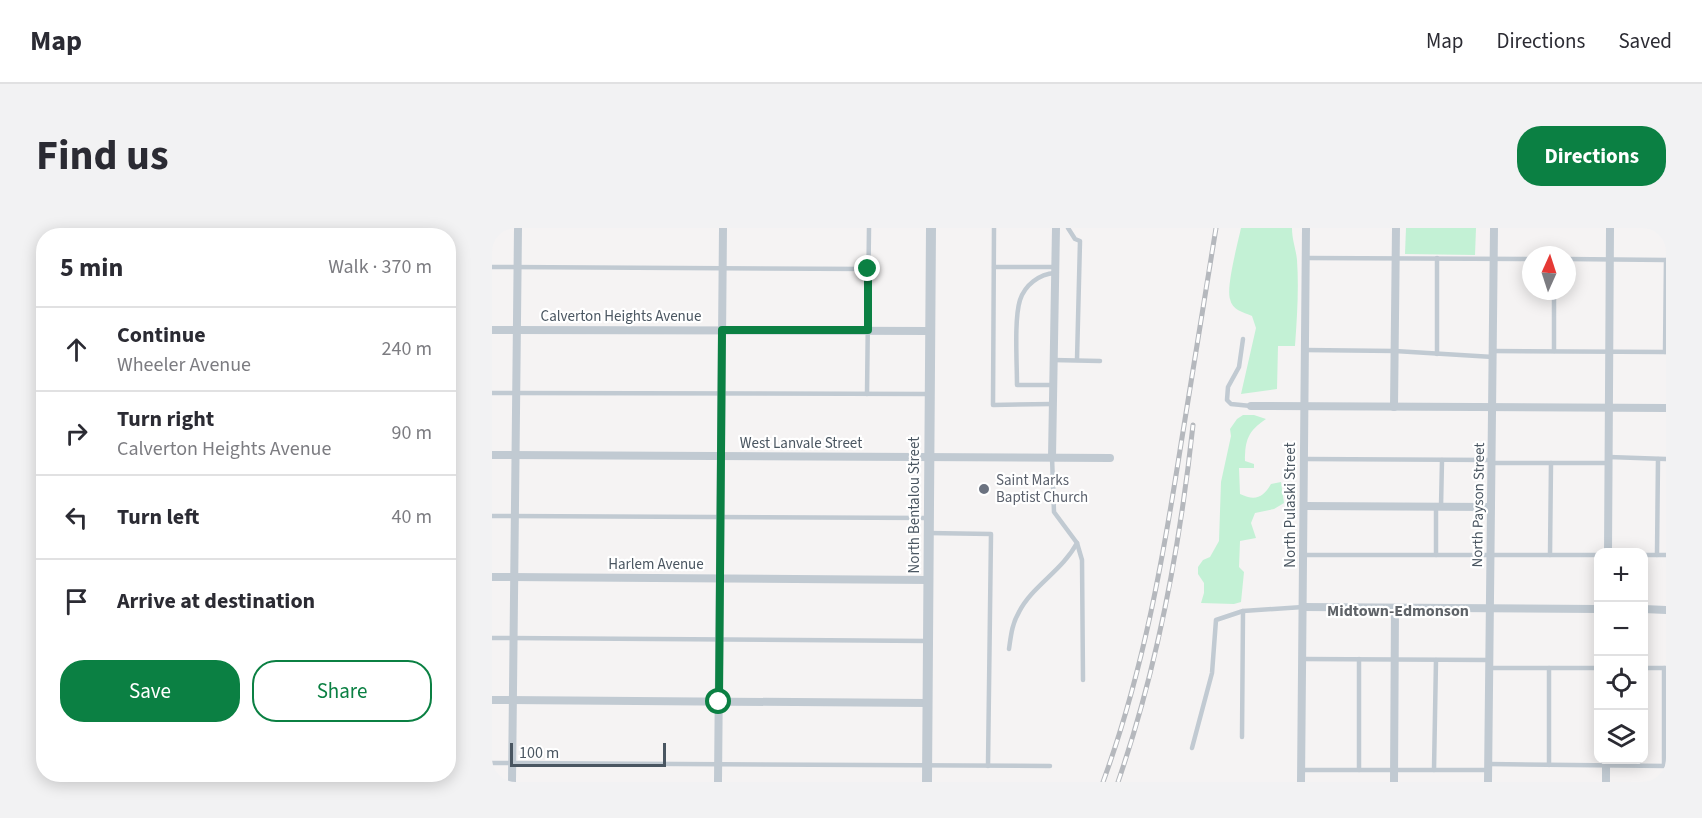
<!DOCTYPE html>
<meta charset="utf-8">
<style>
:root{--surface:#fff;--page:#f2f2f3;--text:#2b2b33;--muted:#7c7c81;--line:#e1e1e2;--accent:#0b8043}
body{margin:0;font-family:"Source Sans 3",sans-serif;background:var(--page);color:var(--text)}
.controls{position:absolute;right:18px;bottom:18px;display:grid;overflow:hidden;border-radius:12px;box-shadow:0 3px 15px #0003}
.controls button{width:54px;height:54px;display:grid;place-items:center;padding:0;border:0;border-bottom:2px solid var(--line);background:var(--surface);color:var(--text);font:30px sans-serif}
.compass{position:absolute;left:1030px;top:18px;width:54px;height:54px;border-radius:50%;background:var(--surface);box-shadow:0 3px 15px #0003;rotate:3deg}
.scale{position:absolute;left:18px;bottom:15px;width:156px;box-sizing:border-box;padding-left:6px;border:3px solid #4a5661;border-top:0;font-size:16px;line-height:21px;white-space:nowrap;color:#4a5661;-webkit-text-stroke:4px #fff;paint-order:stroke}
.stop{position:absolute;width:18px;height:18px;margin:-14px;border:4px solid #0b8043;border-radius:50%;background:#fff}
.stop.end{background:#0b8043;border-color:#fff;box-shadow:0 2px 6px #0008}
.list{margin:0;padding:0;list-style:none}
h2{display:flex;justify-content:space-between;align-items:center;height:78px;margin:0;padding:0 24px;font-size:26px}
h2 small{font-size:20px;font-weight:400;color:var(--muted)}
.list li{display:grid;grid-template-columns:39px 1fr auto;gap:18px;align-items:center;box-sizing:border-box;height:84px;padding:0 24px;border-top:2px solid var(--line)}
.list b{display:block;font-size:22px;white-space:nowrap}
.list p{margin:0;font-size:20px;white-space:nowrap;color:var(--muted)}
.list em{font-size:20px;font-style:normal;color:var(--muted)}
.actions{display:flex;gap:12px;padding:18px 24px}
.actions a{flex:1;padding:14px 0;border:2px solid var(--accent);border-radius:24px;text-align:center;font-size:21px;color:var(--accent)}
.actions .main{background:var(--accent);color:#fff}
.icon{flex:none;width:33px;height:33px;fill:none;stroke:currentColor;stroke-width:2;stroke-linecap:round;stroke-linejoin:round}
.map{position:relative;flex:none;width:1174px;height:554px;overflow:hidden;border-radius:24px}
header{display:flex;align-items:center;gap:36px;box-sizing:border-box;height:84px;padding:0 30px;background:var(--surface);border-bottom:2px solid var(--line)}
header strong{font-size:28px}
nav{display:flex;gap:33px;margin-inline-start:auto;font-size:21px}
.intro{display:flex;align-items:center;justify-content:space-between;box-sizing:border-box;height:144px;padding:0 36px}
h1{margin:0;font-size:42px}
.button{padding:15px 27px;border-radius:24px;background:var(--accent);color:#fff;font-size:21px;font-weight:700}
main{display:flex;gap:36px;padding:0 36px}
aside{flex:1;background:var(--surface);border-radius:24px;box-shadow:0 3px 15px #0003}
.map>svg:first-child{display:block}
</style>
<header>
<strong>Map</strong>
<nav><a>Map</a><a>Directions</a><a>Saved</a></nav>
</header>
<div class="intro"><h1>Find us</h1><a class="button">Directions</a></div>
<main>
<aside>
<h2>5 min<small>Walk · 370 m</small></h2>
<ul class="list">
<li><svg class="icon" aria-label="ahead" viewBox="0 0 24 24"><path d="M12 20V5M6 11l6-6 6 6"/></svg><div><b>Continue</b><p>Wheeler Avenue</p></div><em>240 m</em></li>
<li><svg class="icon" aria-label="right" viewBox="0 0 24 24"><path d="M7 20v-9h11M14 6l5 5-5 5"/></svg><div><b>Turn right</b><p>Calverton Heights Avenue</p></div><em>90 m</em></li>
<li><svg class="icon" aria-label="left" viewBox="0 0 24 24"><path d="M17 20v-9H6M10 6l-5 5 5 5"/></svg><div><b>Turn left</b></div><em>40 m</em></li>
<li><svg class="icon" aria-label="arrive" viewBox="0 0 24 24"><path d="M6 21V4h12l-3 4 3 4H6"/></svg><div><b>Arrive at destination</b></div></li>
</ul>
<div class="actions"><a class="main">Save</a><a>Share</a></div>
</aside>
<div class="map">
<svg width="1174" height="554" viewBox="0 0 1174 554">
<rect width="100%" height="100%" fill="#f5f3f3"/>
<g fill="#c3f1d5">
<path d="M749,0H800C800,12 804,21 805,32C807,61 805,90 803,118H786L785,161L749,166L764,100L760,88C751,84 740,82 738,71C734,59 746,14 749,0Z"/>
<polygon points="914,0 984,0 983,27 913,26"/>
<path d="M751,187H762L774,191C756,203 753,212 753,233L762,236V240H747L748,266C763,273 771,270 779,256L789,254L792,275L782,281L763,285L759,295L764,310L748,313L747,339L752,344L749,374L742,376L709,375L712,365V355L706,346V339L711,332L718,329L727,313L729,254L739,208L738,201L745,191Z"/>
</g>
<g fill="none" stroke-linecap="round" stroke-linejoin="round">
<g stroke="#c1cad2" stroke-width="4.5">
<polyline points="502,0 501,177 560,176"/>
<polyline points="576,0 583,11 588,13 585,132"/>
<polyline points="814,30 1039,31"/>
<polyline points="945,30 945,126"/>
<polyline points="1075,31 1174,32"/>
<polyline points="0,39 376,41"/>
<polyline points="502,39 563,39"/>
<polyline points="751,111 747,139 736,159 735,172 739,176 759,178"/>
<polyline points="813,122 903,123 1001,129"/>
<polyline points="1001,123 1174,124"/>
<polyline points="1062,123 1062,63"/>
<polyline points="1173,124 1174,32"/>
<polyline points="561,132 608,133"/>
<path d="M561,157H525C525,135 522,91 528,72C533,57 547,46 563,45"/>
<polyline points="0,165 438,166"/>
<polyline points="375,166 377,0"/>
<polyline points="560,229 562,284 585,315 590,332 591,452"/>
<polyline points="1117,229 1174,231"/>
<polyline points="812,231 1000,232"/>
<polyline points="1000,235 1117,235"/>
<polyline points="944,279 944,327"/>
<polyline points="949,279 950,232"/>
<polyline points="0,288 437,290"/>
<polyline points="436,305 499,306 496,538"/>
<polyline points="811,327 1106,327"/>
<polyline points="1058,327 1059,235"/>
<polyline points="1152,327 1174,327"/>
<polyline points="1165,327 1166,231"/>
<polyline points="0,410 436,413"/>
<path d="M517,421C519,407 520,396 527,384C540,358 570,343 585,315"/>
<polyline points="810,431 998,432"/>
<polyline points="998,440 1106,440"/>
<polyline points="1152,440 1174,440"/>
<polyline points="750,509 751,383"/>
<polyline points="700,520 720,445 724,392 751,383 811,379"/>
<polyline points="0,535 558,538"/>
<polyline points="997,536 1174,538"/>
<polyline points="1057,537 1057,440"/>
<polyline points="1172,538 1172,440"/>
<polyline points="810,542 997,542"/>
<polyline points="867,542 867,431"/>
<polyline points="942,542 944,432"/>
</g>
<g stroke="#c1cad2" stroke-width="8">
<polyline points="0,102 438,103"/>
<polyline points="759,178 1174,180"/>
<polyline points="902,179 904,0"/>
<polyline points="0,227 618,230"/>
<polyline points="560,229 564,0"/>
<polyline points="812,278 999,279"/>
<polyline points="1116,325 1118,0"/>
<polyline points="0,349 436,352"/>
<polyline points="811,379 1106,381"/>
<polyline points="1152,381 1174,382"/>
<polyline points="0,472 435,475"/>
<polyline points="20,554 26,0"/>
<polyline points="226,554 231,0"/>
<polyline points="809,554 814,0"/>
<polyline points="902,554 903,380"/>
<polyline points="996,554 1002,0"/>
<polyline points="1114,554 1114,532"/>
</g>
<polyline stroke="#c1cad2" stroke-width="10" points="435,554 439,0"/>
<defs>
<g id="rail">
<path d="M611,554C651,445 671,331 689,216C701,144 712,72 724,0"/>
<path d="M626,554C666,438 688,318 701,197"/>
</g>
</defs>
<use href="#rail" stroke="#b5b8bd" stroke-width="5"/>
<use href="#rail" stroke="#fff" stroke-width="3" stroke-dasharray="9" stroke-linecap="butt"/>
</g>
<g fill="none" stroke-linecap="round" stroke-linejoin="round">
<polyline stroke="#0b8043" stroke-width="8" points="227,474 230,102 376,102 376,41"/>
</g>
<circle fill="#6b7280" stroke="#fff" stroke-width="2" cx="492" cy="261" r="6"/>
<g text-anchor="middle" stroke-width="4.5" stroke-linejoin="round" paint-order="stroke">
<g font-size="15" fill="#4a5661" stroke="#fff">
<text x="129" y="93">Calverton Heights Avenue</text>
<text x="309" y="220">West Lanvale Street</text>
<text transform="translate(422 277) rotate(-90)" y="5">North Bentalou Street</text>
<text transform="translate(798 277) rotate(-90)" y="5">North Pulaski Street</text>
<text transform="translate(986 277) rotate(-89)" y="5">North Payson Street</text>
<text x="164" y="341">Harlem Avenue</text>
</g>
<g font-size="15" fill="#5b616d" stroke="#fff" text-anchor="start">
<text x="504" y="257">Saint Marks<tspan x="504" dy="17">Baptist Church</tspan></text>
</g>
<g font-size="16" font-weight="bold" fill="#5f6368" stroke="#fff">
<text x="906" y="388">Midtown-Edmonson</text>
</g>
</g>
</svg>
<div class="controls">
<button>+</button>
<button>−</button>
<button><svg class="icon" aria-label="locate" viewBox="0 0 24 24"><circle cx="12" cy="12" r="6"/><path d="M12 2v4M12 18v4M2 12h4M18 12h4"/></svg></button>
<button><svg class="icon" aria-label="layers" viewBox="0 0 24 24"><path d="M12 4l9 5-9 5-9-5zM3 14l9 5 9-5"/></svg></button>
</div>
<svg class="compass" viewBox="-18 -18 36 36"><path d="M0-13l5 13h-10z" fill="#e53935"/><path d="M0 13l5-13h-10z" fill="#7c7c81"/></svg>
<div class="scale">100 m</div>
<div class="stop" style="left:227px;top:474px"></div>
<div class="stop end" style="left:376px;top:41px"></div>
</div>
</main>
